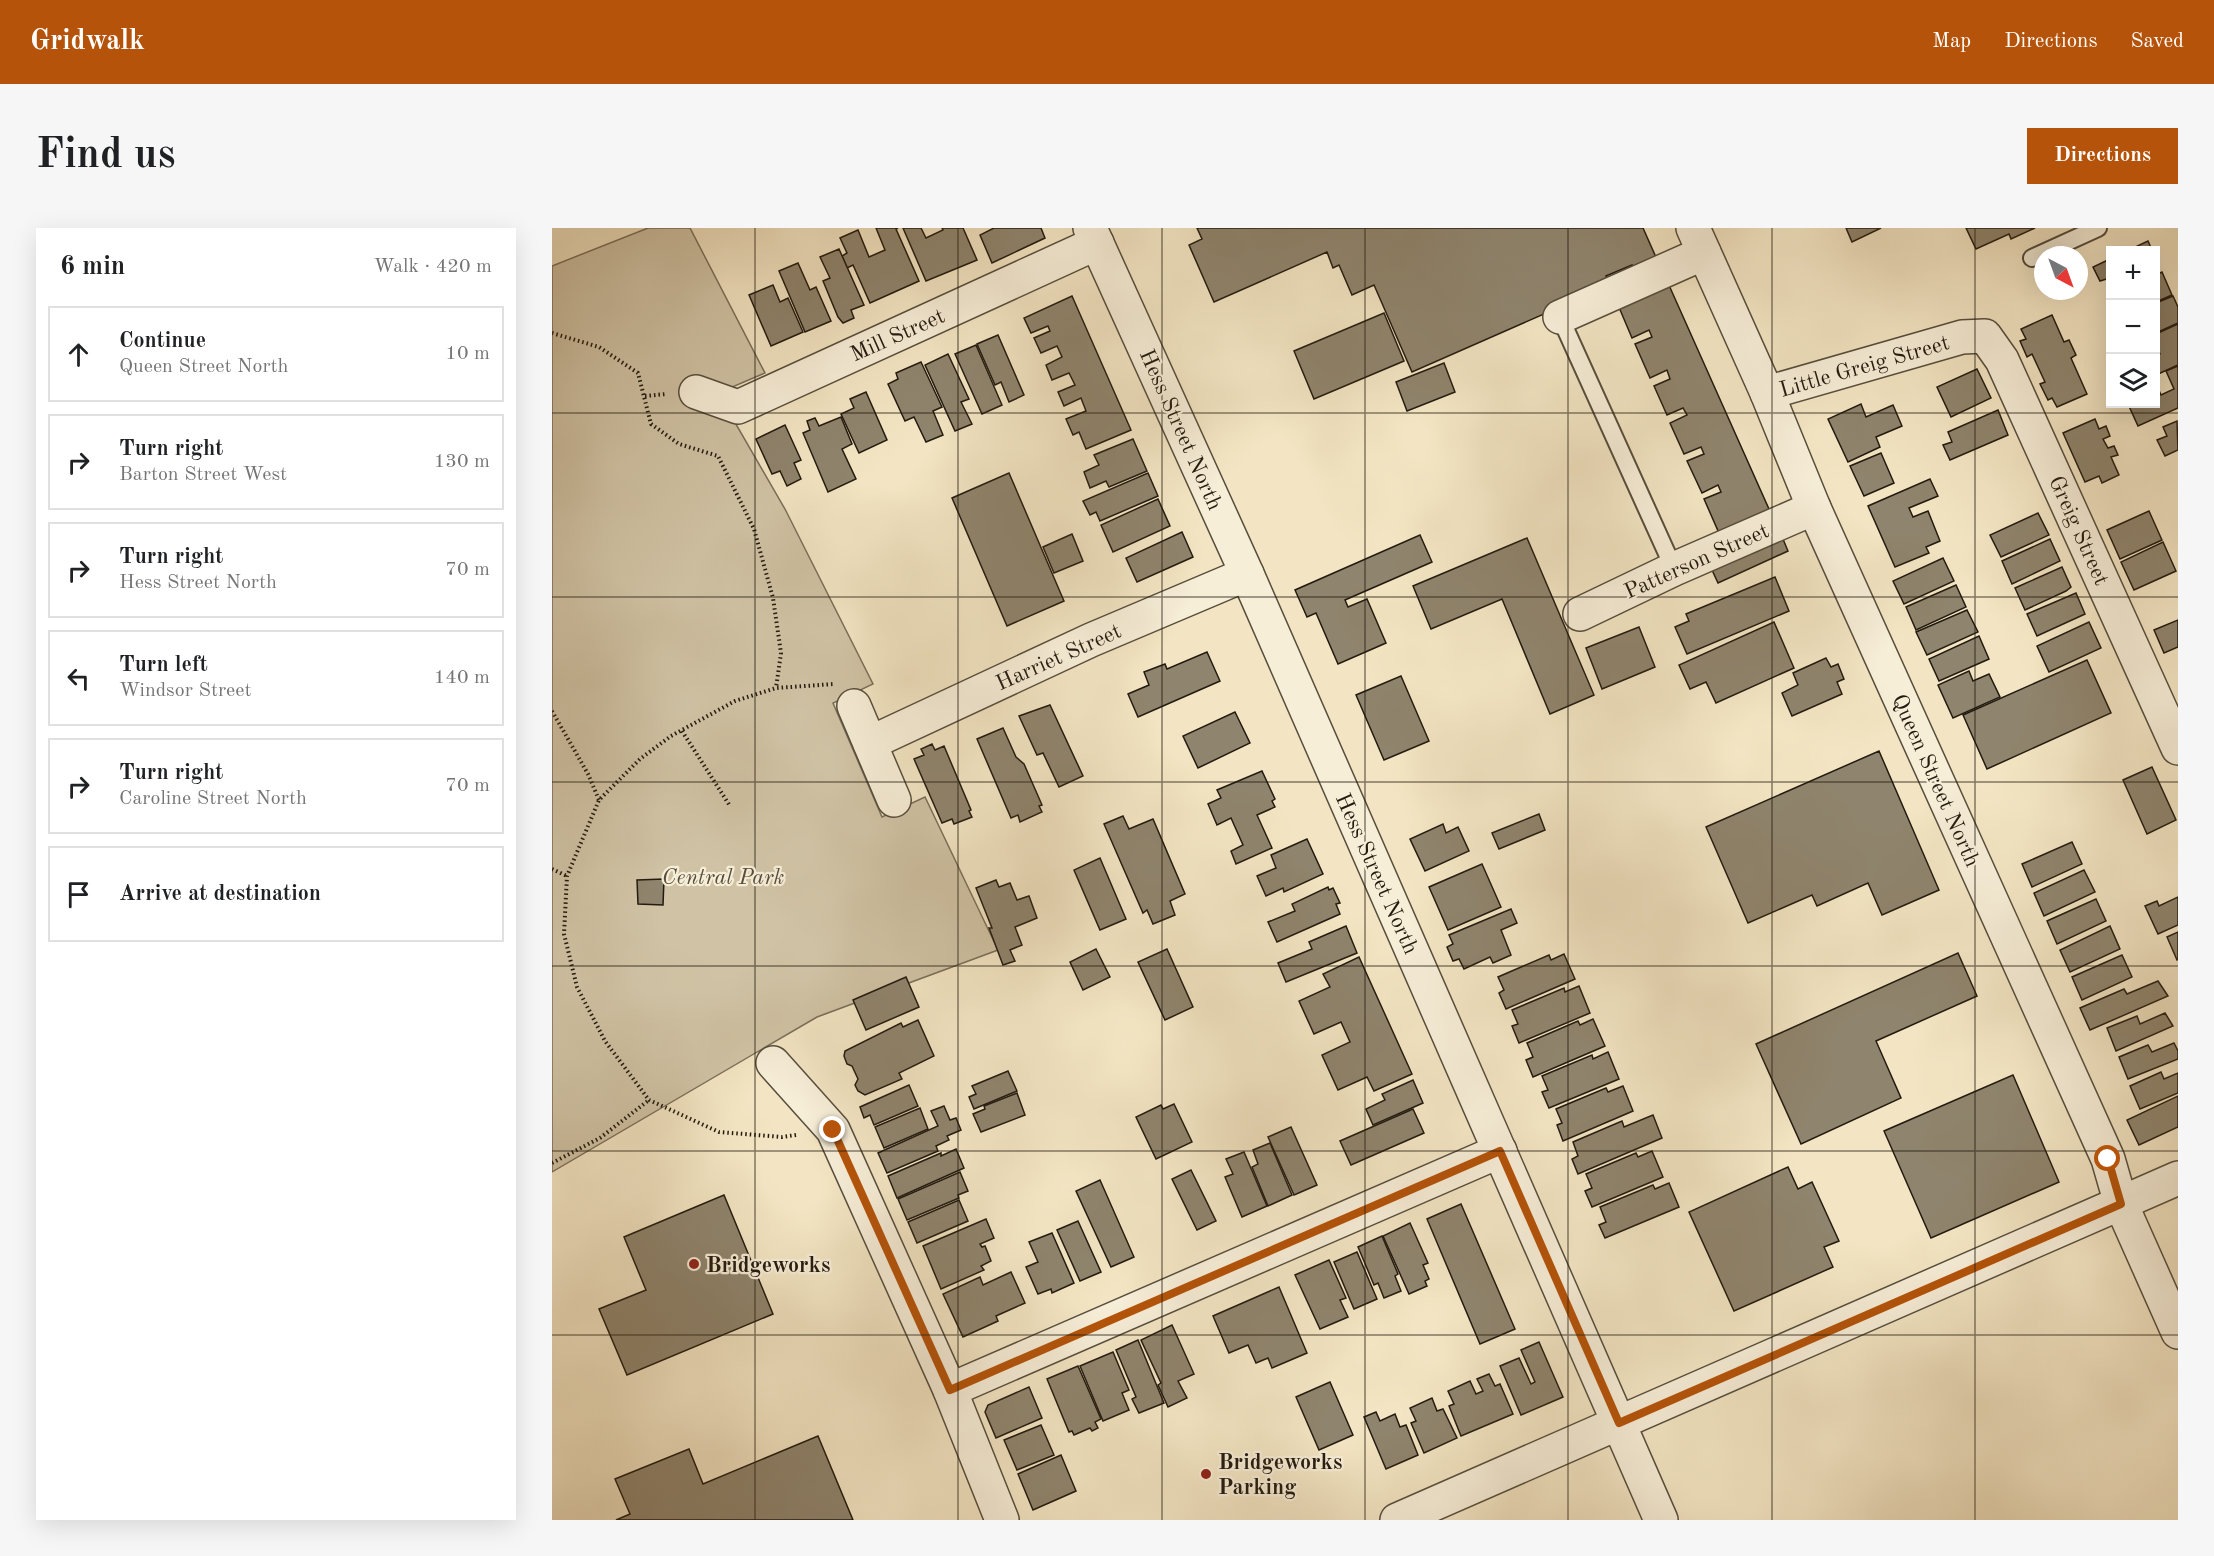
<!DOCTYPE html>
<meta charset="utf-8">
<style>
:root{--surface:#fff;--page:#f6f6f6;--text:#202124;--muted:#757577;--line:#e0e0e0;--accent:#b45309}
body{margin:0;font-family:"Old Standard TT",serif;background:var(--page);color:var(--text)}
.controls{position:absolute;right:18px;top:18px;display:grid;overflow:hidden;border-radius:0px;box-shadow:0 6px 24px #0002}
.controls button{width:54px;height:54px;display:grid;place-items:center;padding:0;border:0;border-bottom:2px solid var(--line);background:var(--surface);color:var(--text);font:30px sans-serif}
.compass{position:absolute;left:1482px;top:18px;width:54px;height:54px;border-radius:50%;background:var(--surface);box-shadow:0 6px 24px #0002;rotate:139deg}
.stop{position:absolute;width:18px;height:18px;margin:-14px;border:4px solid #b45309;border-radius:50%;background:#fff}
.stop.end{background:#b45309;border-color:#fff;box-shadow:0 2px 6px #0008}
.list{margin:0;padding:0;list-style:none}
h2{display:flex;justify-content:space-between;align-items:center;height:78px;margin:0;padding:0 24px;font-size:26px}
h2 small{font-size:20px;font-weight:400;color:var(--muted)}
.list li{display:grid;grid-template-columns:39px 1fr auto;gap:18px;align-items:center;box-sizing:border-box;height:96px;margin:0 12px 12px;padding:0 12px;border:2px solid var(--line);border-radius:0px}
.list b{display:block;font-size:22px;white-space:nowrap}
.list p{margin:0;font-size:20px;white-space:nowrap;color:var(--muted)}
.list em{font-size:20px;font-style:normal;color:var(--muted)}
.icon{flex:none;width:33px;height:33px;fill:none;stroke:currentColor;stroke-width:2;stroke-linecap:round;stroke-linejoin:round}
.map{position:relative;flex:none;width:1626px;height:1292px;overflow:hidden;border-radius:0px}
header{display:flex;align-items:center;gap:36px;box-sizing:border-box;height:84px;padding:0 30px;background:var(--accent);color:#fff}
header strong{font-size:28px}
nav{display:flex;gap:33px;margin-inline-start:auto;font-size:21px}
.intro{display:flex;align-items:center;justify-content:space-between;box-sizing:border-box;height:144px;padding:0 36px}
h1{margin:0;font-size:42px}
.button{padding:15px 27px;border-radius:0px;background:var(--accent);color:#fff;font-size:21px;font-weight:700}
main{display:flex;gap:36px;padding:0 36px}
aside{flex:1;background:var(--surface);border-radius:0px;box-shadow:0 6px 24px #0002}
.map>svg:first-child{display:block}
</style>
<header>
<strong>Gridwalk</strong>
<nav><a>Map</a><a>Directions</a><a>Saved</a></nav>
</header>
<div class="intro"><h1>Find us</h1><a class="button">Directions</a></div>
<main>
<aside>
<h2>6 min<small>Walk · 420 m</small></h2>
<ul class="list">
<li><svg class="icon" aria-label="ahead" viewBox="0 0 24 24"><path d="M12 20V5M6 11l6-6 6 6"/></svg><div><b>Continue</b><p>Queen Street North</p></div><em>10 m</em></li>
<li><svg class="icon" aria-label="right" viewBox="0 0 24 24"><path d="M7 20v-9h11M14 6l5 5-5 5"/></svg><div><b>Turn right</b><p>Barton Street West</p></div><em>130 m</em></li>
<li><svg class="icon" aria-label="right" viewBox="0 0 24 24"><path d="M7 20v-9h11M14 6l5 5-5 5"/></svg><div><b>Turn right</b><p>Hess Street North</p></div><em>70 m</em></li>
<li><svg class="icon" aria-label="left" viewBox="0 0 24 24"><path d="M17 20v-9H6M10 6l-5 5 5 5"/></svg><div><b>Turn left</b><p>Windsor Street</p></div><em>140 m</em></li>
<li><svg class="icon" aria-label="right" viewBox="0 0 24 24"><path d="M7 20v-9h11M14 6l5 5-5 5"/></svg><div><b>Turn right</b><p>Caroline Street North</p></div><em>70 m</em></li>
<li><svg class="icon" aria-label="arrive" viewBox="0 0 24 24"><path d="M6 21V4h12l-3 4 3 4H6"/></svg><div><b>Arrive at destination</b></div></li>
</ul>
</aside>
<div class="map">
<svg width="1626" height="1292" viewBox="0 0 1626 1292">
<rect width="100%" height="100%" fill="#f3e5c3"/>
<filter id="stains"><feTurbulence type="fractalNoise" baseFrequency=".00333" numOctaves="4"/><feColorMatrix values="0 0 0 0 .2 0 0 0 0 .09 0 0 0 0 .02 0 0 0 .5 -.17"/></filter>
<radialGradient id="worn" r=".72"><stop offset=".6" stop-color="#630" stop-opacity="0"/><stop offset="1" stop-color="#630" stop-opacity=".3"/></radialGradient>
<polygon fill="#d0c3a5" stroke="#7a6f5a" stroke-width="1.5" points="96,0 138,0 213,145 166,165 233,281 321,456 281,475 330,589 373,569 446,722 265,789 0,944 0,38"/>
<g fill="#8f846d" stroke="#231b10" stroke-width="1.5">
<polygon points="324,0 346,0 344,1 367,53 318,75 301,37 295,40 290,28 295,25 288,10 306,2 317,29 333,22"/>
<polygon points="351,0 369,0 374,10 391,2 390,0 411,0 425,32 374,53"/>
<polygon points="442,0 489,0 493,10 440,35 428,7"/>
<polygon points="645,0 1091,0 1107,36 1084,46 1080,37 1054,48 1058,57 860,144 822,57 800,67 787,37 781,40 775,24 662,74 637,17 650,11"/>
<polygon points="1294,0 1329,0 1300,14"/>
<polygon points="1414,0 1483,0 1459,11 1457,6 1424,21"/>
<polygon points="1596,13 1600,22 1577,22"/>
<polygon points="287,21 312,77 299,82 302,90 291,95 286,89 271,53 278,50 268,29"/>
<polygon points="1558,31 1558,50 1548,53 1541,39"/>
<polygon points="246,35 258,62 264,59 279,93 253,104 227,43"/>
<polygon points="1610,44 1620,67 1604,74 1604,47"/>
<polygon points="1116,55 1221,290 1167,305 1152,271 1169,264 1166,257 1150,265 1135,233 1152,226 1149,219 1132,226 1118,195 1135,187 1131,180 1115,187 1102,158 1118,151 1115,142 1098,150 1083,116 1100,109 1097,102 1080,110 1066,77"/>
<polygon points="221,57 228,74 236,70 251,104 219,118 197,67"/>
<polygon points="520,68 579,202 534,221 527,204 521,207 514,191 534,183 529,170 512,178 506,164 523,157 517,145 500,152 494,137 510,129 505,118 489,125 482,110 498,103 496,98 479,105 472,90"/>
<polygon points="1621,68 1626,79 1626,95 1604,105 1604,75"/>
<polygon points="832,85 852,133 762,171 742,123"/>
<polygon points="1500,87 1512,114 1517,112 1524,127 1519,130 1535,166 1505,179 1500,170 1496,172 1488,156 1493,154 1480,126 1475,129 1468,113 1474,111 1469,101"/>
<polygon points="1626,96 1626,137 1604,147 1604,128 1608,126 1604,117 1604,106"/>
<polygon points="446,107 472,167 457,174 449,154 443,157 425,116"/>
<polygon points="424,117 450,177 430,186 403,126"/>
<polygon points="396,126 417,171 409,174 420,196 403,203 373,137"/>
<polygon points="369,134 390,179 381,183 391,207 374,214 362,189 353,193 336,156 346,151 344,145"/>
<polygon points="892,135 903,164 855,183 844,154"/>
<polygon points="1626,138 1626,180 1586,198 1576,176 1604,176 1604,161 1606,160 1609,167 1622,161 1614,143"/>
<polygon points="1425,141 1439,170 1399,189 1385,159"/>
<polygon points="314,164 335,212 307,225 289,186 302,180 298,171"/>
<polygon points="1309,176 1314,189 1341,177 1350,198 1324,209 1328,219 1296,234 1276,191"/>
<polygon points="1446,182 1456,207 1398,232 1391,217 1400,214 1396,204"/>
<polygon points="289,189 300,216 290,221 304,251 276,264 251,205 258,202 255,193 263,190 267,198"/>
<polygon points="1543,191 1547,201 1554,198 1558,208 1551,211 1556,220 1562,218 1566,227 1559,229 1567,247 1550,255 1547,248 1533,254 1511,205"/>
<polygon points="1625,193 1626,222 1613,228 1605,212 1615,208 1611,199"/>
<polygon points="233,197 249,232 242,235 249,251 235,258 228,243 220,246 204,211"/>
<polygon points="581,211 595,243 557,259 554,253 538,260 532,244 547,237 542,227"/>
<polygon points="1329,225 1342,255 1312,268 1298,238"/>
<polygon points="457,245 512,373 455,398 400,270"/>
<polygon points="596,245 606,268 548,293 544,284 538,287 531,273"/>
<polygon points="1378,251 1386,268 1357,280 1361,289 1376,283 1388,313 1374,319 1377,325 1343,339 1316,278"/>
<polygon points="606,271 618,298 561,324 549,297"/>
<polygon points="1597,283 1610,312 1568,331 1555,302"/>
<polygon points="1486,285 1497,307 1449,329 1438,307"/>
<polygon points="1226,299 1236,323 1166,355 1155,331"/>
<polygon points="630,304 641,329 585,354 574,330"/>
<polygon points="520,306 531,333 502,345 491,319"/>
<polygon points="868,307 880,334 793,372 796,379 815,371 834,415 786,436 764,385 755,389 743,362"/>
<polygon points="975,310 1042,467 998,486 950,371 879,401 861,358"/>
<polygon points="1498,311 1508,333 1460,356 1450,333"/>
<polygon points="1611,314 1624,343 1582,362 1569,334"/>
<polygon points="1391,330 1402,353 1352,376 1341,353"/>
<polygon points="1510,339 1519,359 1514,363 1473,382 1463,360"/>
<polygon points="1223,349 1237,383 1135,426 1123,399 1137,393 1134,386"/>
<polygon points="1404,357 1414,379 1364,402 1354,379"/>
<polygon points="1524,365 1533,386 1485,408 1475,386"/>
<polygon points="1415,382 1426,404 1375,427 1364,404"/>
<polygon points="1626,392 1626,419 1612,425 1602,402"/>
<polygon points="1222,394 1242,440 1164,475 1154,454 1138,461 1127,437"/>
<polygon points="1537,394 1549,420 1497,444 1485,418"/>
<polygon points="1087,399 1103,439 1050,461 1034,420"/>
<polygon points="1427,408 1437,431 1387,453 1377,431"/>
<polygon points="655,424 668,453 586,489 576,466 597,457 592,444 613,436 615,441"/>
<polygon points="1274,430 1279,439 1286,436 1292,451 1285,454 1290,466 1240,488 1230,465 1246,457 1241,445"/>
<polygon points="1535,432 1559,485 1435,541 1411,487"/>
<polygon points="1417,443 1421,453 1437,446 1448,469 1401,490 1386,457"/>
<polygon points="849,448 877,513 832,532 804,467"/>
<polygon points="498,477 531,548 507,559 491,525 485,527 467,488"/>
<polygon points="683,484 698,515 646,540 631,508"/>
<polygon points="451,500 464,529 472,536 490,577 487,578 490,584 468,594 466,587 459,590 425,511"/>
<polygon points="380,516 383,522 392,518 419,582 417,583 420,589 402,596 400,591 390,595 362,531 372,527 369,521"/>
<polygon points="1327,523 1387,662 1330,687 1316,655 1265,678 1260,667 1196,695 1154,599"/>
<polygon points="1600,539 1624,592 1595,606 1571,552"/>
<polygon points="710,543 723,571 720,573 723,579 705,587 720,620 684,636 679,623 691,617 679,590 665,597 656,576 669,570 665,562"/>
<polygon points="987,586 993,602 947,621 940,605"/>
<polygon points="571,588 577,601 601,591 633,666 618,673 623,687 601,696 595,682 591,685 552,596"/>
<polygon points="891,596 894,605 906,599 917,623 873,643 858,611"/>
<polygon points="755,611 771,646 732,664 731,660 714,668 705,648 724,640 719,627"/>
<polygon points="1520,614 1530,636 1480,659 1470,636"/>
<polygon points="548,630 574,691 548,702 522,642"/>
<polygon points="930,636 949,679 896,702 877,659"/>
<polygon points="1532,642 1543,664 1492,688 1482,665"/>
<polygon points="112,651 111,677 86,676 85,652"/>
<polygon points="444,652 447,659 458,655 465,672 477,668 485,690 463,699 470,717 458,722 463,733 451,737 437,700 440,700 424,660"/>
<polygon points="776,659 777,662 781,660 788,675 784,676 788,686 725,714 716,694 743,683 740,676"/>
<polygon points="1626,669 1626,697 1606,706 1593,678 1605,673 1607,678"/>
<polygon points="1544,671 1554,693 1505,716 1495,693"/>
<polygon points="959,681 965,695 949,702 959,727 941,735 938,729 912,741 907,731 901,733 895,719 901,716 897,707"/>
<polygon points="794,698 805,725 734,754 726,735 760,721 757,714"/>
<polygon points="1558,698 1568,721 1518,744 1508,722"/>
<polygon points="1626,704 1626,731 1625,732 1615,709"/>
<polygon points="544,721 558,749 531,762 518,734"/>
<polygon points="615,721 641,779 613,792 586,734"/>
<polygon points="1406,725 1425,768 1324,813 1349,870 1249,916 1204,816"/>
<polygon points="1012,726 1023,751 954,781 947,765 952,762 946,749 997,727 999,732"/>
<polygon points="1570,727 1580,749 1530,772 1520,749"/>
<polygon points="807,729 860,846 822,863 815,849 786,862 770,827 798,814 789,794 762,806 747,773 778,759 771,746"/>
<polygon points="354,749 367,779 314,802 301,772"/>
<polygon points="1606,753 1616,768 1538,802 1528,780 1572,761 1575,766"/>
<polygon points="1027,758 1038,785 967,815 960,798 966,796 960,782 1012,760 1013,764"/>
<polygon points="1613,785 1621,798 1564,823 1555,800 1585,788 1588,796"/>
<polygon points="1041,791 1053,818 981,849 974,832 981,829 975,815 1026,793 1028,797"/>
<polygon points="366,792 382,828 347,845 350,851 313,867 306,863 303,857 306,851 300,838 295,836 292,828 293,823 349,795 351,799"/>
<polygon points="1622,815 1626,823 1626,831 1576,851 1567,829 1596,817 1600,824"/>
<polygon points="1056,824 1067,851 997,880 990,864 996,862 990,848 1040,827 1041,831"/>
<polygon points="456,843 465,863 422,881 417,869 424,866 420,858"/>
<polygon points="1609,844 1612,851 1626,845 1626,865 1588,881 1578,858"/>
<polygon points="1461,847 1507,954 1379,1010 1332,903"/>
<polygon points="861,852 871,875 821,897 814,881 833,872 830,866"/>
<polygon points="357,857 366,878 322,897 318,887 312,890 308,879"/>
<polygon points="1071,858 1081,883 1011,913 1005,897 1010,895 1004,881 1054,860 1056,864"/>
<polygon points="465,865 473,887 429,904 421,886 433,881 432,878"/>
<polygon points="1626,868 1626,899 1587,917 1575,892"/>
<polygon points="622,876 640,914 604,931 584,889 609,877 611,881"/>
<polygon points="392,878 398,892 404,890 409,902 395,908 397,912 384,918 386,923 335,945 326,925 386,898 379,883"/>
<polygon points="368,880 376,901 332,920 323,899"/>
<polygon points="861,881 872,905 799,937 788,913"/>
<polygon points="1101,887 1110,910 1026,946 1020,931 1026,928 1021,914 1070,893 1072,899"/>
<polygon points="739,899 765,957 742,967 716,909"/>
<polygon points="718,915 740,967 716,978 700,939 706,936 701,922"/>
<polygon points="404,921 412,940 345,970 336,948 389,925 389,928"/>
<polygon points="1100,923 1111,949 1040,979 1033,963 1040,960 1034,946 1084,925 1086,929"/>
<polygon points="692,924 715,978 690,989 673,949 681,946 674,931"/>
<polygon points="1236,939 1246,961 1260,954 1287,1013 1272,1019 1281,1039 1182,1083 1137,984"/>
<polygon points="639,942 664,993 645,1002 620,951"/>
<polygon points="408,944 416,963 406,967 407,970 355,992 346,971"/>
<polygon points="548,952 582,1029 559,1039 524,963"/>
<polygon points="1117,955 1127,979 1053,1010 1047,997 1054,994 1048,979 1101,957 1103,961"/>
<polygon points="172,967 221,1086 75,1147 47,1081 94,1062 72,1009"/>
<polygon points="407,972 416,993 365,1015 356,994"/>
<polygon points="909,976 963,1101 928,1116 875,991"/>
<polygon points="434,991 442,1010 428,1016 430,1019 433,1018 439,1033 429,1038 432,1042 389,1061 371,1018"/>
<polygon points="526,993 549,1044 528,1053 505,1002"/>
<polygon points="858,995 876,1035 871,1037 877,1051 873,1053 875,1058 857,1066 831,1008"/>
<polygon points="500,1005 522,1055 500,1065 499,1061 486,1066 474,1039 486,1034 477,1014"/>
<polygon points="830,1008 846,1046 843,1048 849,1063 832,1070 826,1055 822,1057 806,1019"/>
<polygon points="805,1024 825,1071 802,1081 782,1034"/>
<polygon points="777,1032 794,1070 788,1072 796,1089 768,1101 743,1047"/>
<polygon points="459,1044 473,1075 444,1088 446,1093 411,1109 391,1066 428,1049 431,1057"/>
<polygon points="727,1059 755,1125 720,1140 716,1130 704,1135 696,1117 677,1125 661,1088"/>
<polygon points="620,1097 642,1146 626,1153 635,1170 616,1179 606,1157 609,1155 589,1112"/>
<polygon points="586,1112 612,1175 587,1185 580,1171 584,1169 564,1122"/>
<polygon points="987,1114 1011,1169 969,1187 948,1138 967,1130 979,1156 983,1154 969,1122"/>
<polygon points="561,1124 577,1162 570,1165 577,1182 551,1193 528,1138"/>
<polygon points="526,1138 549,1191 543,1194 546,1200 540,1203 538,1200 522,1207 520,1203 517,1204 495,1151"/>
<polygon points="937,1146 943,1158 948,1156 961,1186 909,1208 897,1178 902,1176 896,1163 918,1153 924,1166 931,1163 925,1151"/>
<polygon points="778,1154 801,1207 767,1222 744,1169"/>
<polygon points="477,1159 490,1190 444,1210 433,1184 436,1177"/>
<polygon points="880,1170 885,1183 891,1181 905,1210 872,1225 859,1195 864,1193 858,1180"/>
<polygon points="824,1184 828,1193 843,1186 848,1199 854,1197 866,1227 834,1241 812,1189"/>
<polygon points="489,1197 502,1227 465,1242 452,1212"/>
<polygon points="266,1208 301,1292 64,1292 78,1286 63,1251 137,1221 151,1256"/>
<polygon points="509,1227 524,1263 481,1282 466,1246"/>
</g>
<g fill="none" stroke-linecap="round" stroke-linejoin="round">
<defs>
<g id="service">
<polyline points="1480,30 1546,0"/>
<polyline points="1008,89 1122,341"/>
</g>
<g id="minor">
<polyline points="1008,89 1152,25"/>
<polyline points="144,164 186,179 545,15"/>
<polyline points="1215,165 1410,109 1433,108 1450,132 1626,520"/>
<polyline points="1028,386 1122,341 1262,280"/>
<polyline points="302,478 342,572"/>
<polyline points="318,515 539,412 695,346"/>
<polyline points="221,835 281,902 398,1162 450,1292"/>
<polyline points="398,1162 948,923"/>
</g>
<g id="tertiary">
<polyline points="538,0 695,346 1109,1292"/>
<polyline points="1141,0 1215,165 1262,280 1556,931 1569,976 1626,1104"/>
<polyline points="845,1292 1626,950"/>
</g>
</defs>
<use href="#service" stroke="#574e3d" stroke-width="20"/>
<use href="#minor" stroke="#574e3d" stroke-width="36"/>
<use href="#tertiary" stroke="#574e3d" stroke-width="36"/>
<g stroke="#231b10" stroke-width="4" stroke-dasharray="1.5 3" stroke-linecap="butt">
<polyline points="0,105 47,119 86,145 99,196 127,216 166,228 202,301 221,370 229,425 224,460"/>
<polyline points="93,168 114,166"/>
<polyline points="0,483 36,546 47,572"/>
<polyline points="130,503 178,578"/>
<polyline points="0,641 15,648"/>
<polyline points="244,907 230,909 167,904 97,872 53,813 25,759 12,706 15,648 47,572 88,531 119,508 183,473 224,460 282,456"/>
<polyline points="0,935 48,910 97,872"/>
</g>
<use href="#service" stroke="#f7eed8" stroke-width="16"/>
<use href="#minor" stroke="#f7eed8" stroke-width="33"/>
<use href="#tertiary" stroke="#f7eed8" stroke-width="33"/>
</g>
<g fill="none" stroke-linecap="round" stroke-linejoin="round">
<polyline stroke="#b45309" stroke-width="8" points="281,902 398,1162 948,923 1067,1195 1569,976 1556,931"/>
</g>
<path fill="none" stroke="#231b10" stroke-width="1.5" stroke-opacity="0.55" d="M203,0V1292M406,0V1292M610,0V1292M813,0V1292M1016,0V1292M1220,0V1292M1423,0V1292M0,185H1626M0,369H1626M0,554H1626M0,738H1626M0,923H1626M0,1107H1626"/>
<g fill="#8f2418" stroke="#f7eed8" stroke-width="2">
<circle cx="142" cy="1036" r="6"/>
<circle cx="654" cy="1246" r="6"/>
</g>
<g text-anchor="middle" stroke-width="4.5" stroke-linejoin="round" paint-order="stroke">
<g font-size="22" fill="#231b10" stroke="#f7eed8">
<text transform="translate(345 106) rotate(-24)" y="8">Mill Street</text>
<text transform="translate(1312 137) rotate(-16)" y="8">Little Greig Street</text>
<text transform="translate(630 201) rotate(66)" y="8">Hess Street North</text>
<text transform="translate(1528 302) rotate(66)" y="8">Greig Street</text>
<text transform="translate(1144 332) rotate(-24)" y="8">Patterson Street</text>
<text transform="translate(506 428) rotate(-24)" y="8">Harriet Street</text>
<text transform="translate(1385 552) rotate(66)" y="8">Queen Street North</text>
<text transform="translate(826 645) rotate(66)" y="8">Hess Street North</text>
</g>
<g font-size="22" font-style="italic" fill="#574d3d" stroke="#f7eed8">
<text x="171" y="656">Central Park</text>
</g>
<g font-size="22" font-weight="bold" fill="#231b10" stroke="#f7eed8" text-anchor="start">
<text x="154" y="1044">Bridgeworks</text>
<text x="666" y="1241">Bridgeworks<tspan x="666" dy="25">Parking</tspan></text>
</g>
</g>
<rect width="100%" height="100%" filter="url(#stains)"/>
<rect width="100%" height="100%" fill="url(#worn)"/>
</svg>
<div class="controls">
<button>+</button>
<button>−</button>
<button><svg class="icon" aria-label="layers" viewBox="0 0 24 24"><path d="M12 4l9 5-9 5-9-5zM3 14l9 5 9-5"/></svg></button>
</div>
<svg class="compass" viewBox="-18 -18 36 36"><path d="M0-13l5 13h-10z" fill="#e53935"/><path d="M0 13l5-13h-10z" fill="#757577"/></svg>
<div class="stop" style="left:1556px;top:931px"></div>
<div class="stop end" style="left:281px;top:902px"></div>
</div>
</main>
